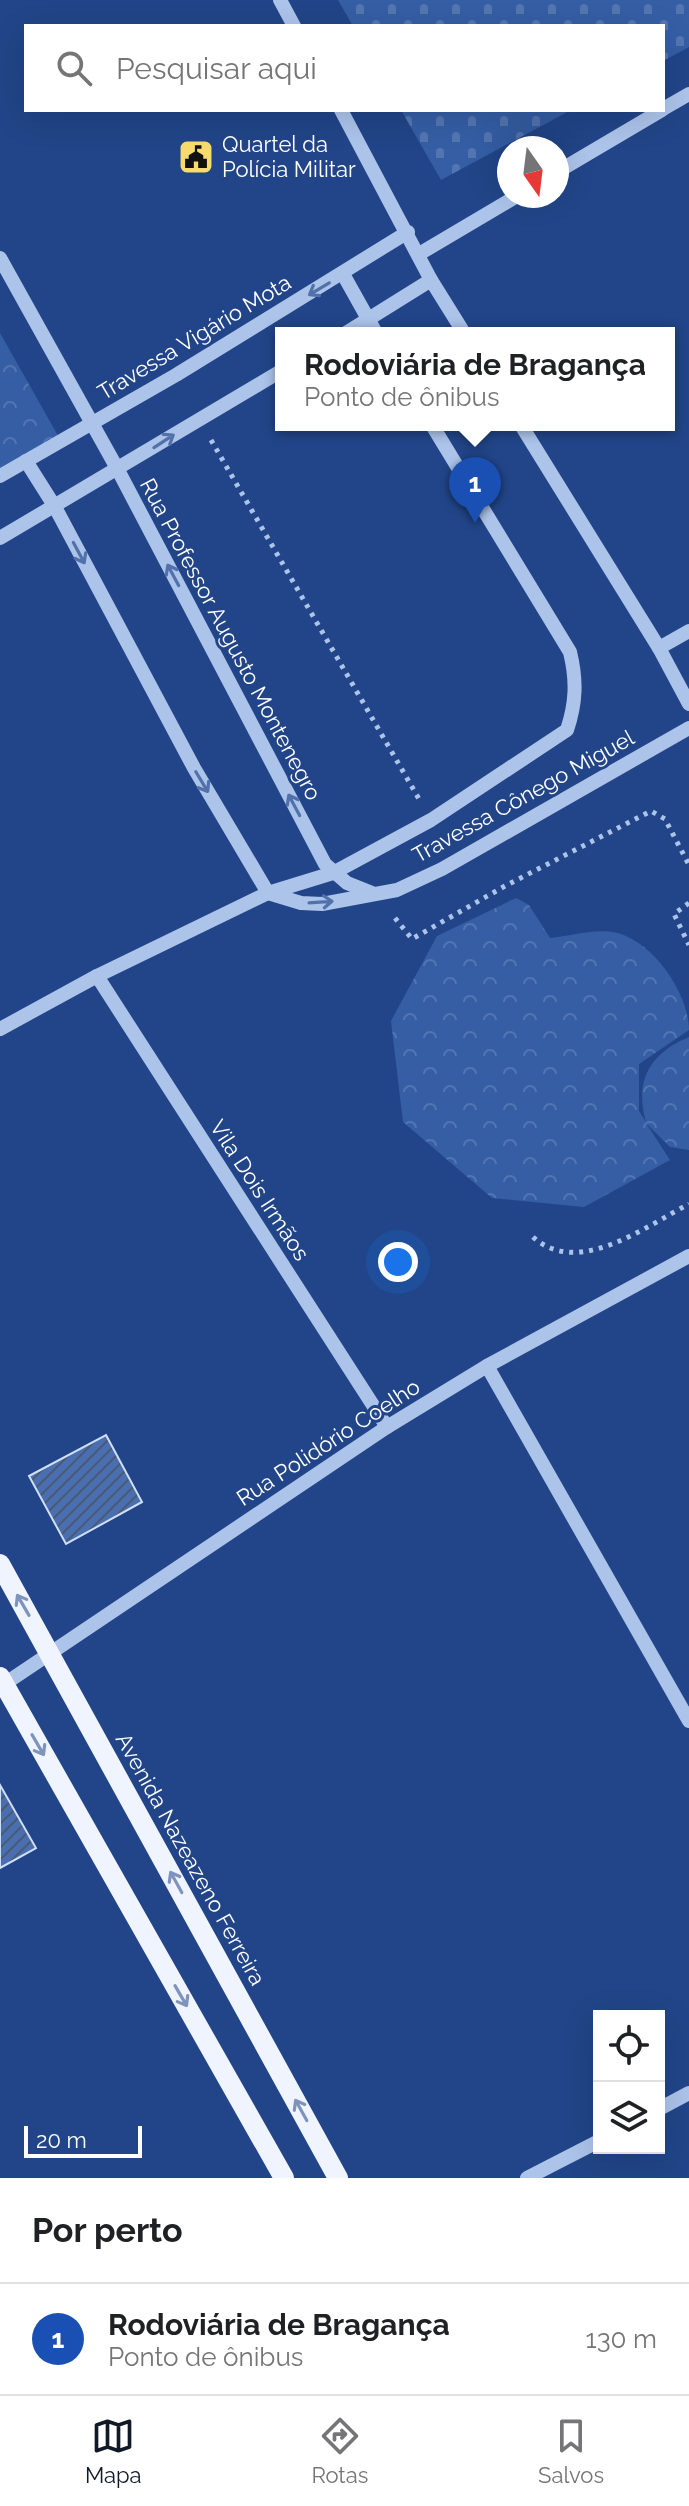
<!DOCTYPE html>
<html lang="pt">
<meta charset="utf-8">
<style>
:root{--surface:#fff;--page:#f2f2f2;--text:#202124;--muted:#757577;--line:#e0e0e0;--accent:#111827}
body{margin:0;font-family:Raleway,sans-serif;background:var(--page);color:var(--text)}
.controls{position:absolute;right:24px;bottom:24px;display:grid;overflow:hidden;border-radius:0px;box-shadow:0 8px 32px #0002}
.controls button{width:72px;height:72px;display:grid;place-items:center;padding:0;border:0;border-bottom:2px solid var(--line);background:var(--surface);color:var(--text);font:40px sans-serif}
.compass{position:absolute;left:497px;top:136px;width:72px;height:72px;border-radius:50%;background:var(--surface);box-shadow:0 8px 32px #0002;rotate:166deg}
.scale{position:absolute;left:24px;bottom:20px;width:118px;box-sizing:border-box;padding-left:8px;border:4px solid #fff;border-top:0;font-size:22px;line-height:28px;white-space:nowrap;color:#fff;-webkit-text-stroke:6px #214588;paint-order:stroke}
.you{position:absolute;left:398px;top:1262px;width:28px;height:28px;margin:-20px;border:6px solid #fff;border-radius:50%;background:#1a73e8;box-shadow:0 0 0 12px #1a73e833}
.badge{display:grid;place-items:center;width:52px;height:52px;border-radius:50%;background:var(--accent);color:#fff;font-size:26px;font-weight:700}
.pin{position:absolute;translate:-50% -66px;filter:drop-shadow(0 2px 4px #0008)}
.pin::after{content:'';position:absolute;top:42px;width:28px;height:24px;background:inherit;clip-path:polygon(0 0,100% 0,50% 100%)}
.popup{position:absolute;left:275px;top:327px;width:400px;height:104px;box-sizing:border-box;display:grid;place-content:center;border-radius:0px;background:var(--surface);filter:drop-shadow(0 2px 6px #0005);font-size:26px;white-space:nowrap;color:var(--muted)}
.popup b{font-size:30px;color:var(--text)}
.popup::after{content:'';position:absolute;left:50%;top:100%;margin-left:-16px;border:16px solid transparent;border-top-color:var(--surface)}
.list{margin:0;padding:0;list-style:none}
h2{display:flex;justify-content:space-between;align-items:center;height:104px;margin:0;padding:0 32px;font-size:34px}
h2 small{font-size:26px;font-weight:400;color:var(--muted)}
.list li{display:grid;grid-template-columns:52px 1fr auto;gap:24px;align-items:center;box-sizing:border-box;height:112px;padding:0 32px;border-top:2px solid var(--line)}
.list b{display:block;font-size:30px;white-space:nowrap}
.list p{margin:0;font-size:26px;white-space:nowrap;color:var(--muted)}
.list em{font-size:26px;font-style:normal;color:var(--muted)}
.icon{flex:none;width:44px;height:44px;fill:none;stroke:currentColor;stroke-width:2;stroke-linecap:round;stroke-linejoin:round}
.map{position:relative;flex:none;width:689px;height:2178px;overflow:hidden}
.search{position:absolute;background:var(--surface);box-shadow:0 8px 32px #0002;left:24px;right:24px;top:24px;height:88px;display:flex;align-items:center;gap:20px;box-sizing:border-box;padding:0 28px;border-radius:0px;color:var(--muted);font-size:30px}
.sheet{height:216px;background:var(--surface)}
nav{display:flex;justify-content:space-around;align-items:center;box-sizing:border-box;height:112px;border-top:2px solid var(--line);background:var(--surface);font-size:22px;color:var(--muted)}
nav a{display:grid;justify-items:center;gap:4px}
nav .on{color:var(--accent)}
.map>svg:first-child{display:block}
</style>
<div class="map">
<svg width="689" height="2178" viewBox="0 0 689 2178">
<defs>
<pattern id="cemetery-stones" width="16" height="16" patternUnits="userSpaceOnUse" patternTransform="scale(2)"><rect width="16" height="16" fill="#355ea5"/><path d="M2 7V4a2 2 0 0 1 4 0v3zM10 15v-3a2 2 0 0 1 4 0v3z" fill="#5376b2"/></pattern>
<pattern id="park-crowns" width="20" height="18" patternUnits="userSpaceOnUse" patternTransform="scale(2)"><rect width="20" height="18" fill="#355ea5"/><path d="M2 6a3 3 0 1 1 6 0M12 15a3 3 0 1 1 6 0" fill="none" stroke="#5376b2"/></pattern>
<pattern id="building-hatch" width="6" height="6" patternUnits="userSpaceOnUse" patternTransform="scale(2)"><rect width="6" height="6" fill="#4a6fb0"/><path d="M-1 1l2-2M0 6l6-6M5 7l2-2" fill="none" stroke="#4b5a74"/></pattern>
</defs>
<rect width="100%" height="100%" fill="#214588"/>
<g fill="url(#cemetery-stones)">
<polygon points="338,0 689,0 689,47 663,61 663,26 353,26"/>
<polygon points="401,110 571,110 441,180"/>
</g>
<g fill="url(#park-crowns)">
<polygon points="0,333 61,441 0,475"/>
<path d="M516,898L529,905L550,938C569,936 594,929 613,932C652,939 689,993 689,1030L639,1064V1111L646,1122C634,1081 650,1053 689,1037V1150L670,1147L646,1123L670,1160L584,1207L492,1198L403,1122L391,1021L437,936Z"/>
</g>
<g fill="url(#building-hatch)" stroke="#d0dff8" stroke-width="2">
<polygon points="106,1435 142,1502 66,1544 29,1476"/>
<polygon points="0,1785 36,1848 0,1868"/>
</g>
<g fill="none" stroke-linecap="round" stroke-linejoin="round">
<g stroke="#acc3ea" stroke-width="5" stroke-dasharray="4 6" stroke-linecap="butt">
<polyline points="211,440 419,799"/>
<polyline points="689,903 674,914 689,945"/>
<polyline points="395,918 412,939 505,886 651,811 665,819 689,865"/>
<path d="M533,1237C578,1278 646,1226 689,1204"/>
</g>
<g stroke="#acc3ea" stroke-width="14">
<polyline points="280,0 294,26"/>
<polyline points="663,109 689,94"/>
<polyline points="341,110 431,280 464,333"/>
<polyline points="557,172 662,110"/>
<polyline points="419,254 517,196"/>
<polyline points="0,258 118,470 325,864 347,883 372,893"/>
<polyline points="343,274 376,333"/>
<polyline points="346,333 431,280"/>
<polyline points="521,425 659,648 689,704"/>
<polyline points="26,461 55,507 194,768 268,893 301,903 322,904 397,890 442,869 689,728"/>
<polyline points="0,476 176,375 408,232"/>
<polyline points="0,538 281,371"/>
<polyline points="659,648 689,631"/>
<polyline points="97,976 387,1427"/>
<path d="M0,1029L97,976L268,893L333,873L431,820L567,730C576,703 577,681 570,652L432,425"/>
<polyline points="487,1366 689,1721"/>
<polyline points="0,1687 387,1427 487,1366 689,1256"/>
<polyline points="659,2109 689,2093"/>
<polyline points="527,2178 599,2141"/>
</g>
<g stroke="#f0f4fe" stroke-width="20">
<polyline points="0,1564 338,2178"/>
<polyline points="0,1677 284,2178"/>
</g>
</g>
<defs><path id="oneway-shaft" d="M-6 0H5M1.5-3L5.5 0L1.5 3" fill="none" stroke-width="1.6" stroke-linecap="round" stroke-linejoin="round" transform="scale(2)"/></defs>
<g stroke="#5271aa">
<use href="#oneway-shaft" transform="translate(319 289) rotate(149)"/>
<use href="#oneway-shaft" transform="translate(164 441) rotate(-33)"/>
<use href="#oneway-shaft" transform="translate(79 553) rotate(62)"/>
<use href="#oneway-shaft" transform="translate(173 575) rotate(-118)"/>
<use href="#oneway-shaft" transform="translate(202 782) rotate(59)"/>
<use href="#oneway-shaft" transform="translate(294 805) rotate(-118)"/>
<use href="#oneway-shaft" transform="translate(321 902) rotate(-4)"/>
</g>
<g stroke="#7e94bd">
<use href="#oneway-shaft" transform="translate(23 1605) rotate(-120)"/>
<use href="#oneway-shaft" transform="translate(38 1745) rotate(60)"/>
<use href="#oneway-shaft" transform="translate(176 1882) rotate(-119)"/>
<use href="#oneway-shaft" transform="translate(181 1996) rotate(60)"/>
<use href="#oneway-shaft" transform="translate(301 2110) rotate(-119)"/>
</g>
<defs>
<symbol id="civic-square" viewBox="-11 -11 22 22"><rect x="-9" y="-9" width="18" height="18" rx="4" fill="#f7db6d" stroke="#214588"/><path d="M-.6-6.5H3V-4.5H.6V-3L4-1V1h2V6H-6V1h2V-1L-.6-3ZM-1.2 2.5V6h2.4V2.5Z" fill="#111"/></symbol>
</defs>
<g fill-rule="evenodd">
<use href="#civic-square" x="176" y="137" width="40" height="40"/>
</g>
<g text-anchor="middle" stroke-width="6" stroke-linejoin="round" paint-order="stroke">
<g font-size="22" fill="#fff" stroke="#214588" text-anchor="start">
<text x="222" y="152">Quartel da<tspan x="222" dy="25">Polícia Militar</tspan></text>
</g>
<g font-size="22" fill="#fff" stroke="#214588">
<text transform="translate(194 337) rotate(-31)" y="8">Travessa Vigário Mota</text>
<text transform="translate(231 639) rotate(62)" y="8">Rua Professor Augusto Montenegro</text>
<text transform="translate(523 796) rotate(-29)" y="8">Travessa Cônego Miguel</text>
<text transform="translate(260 1190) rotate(57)" y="8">Vila Dois Irmãos</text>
<text transform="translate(328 1442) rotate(-33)" y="8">Rua Polidório Coelho</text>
<text transform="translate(191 1859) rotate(61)" y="8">Avenida Nazeazeno Ferreira</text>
</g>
</g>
</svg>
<div class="controls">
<button><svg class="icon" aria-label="locate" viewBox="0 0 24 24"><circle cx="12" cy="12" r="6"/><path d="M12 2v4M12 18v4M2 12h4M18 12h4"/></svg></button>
<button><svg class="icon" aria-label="layers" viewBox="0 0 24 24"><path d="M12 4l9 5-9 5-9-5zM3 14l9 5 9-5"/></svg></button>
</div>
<svg class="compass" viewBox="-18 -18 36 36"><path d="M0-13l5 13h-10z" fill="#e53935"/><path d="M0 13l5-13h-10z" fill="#757577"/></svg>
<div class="scale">20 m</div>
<div class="you"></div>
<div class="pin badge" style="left:475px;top:523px;background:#1a4fb4">1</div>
<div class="popup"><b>Rodoviária de Bragança</b>Ponto de ônibus</div>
<div class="search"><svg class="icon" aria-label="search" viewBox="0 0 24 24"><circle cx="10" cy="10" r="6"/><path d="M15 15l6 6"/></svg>Pesquisar aqui</div>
</div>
<section class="sheet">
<h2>Por perto<small></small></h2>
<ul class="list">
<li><span class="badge" style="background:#1a4fb4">1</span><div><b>Rodoviária de Bragança</b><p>Ponto de ônibus</p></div><em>130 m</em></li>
</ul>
</section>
<nav>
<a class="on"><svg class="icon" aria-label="map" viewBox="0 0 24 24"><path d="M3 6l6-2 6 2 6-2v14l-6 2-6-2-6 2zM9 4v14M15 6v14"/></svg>Mapa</a>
<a><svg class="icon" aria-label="directions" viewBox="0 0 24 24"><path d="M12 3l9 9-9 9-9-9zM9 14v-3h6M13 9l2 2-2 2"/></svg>Rotas</a>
<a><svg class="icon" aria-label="saved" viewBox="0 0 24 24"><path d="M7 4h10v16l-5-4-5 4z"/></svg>Salvos</a>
</nav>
